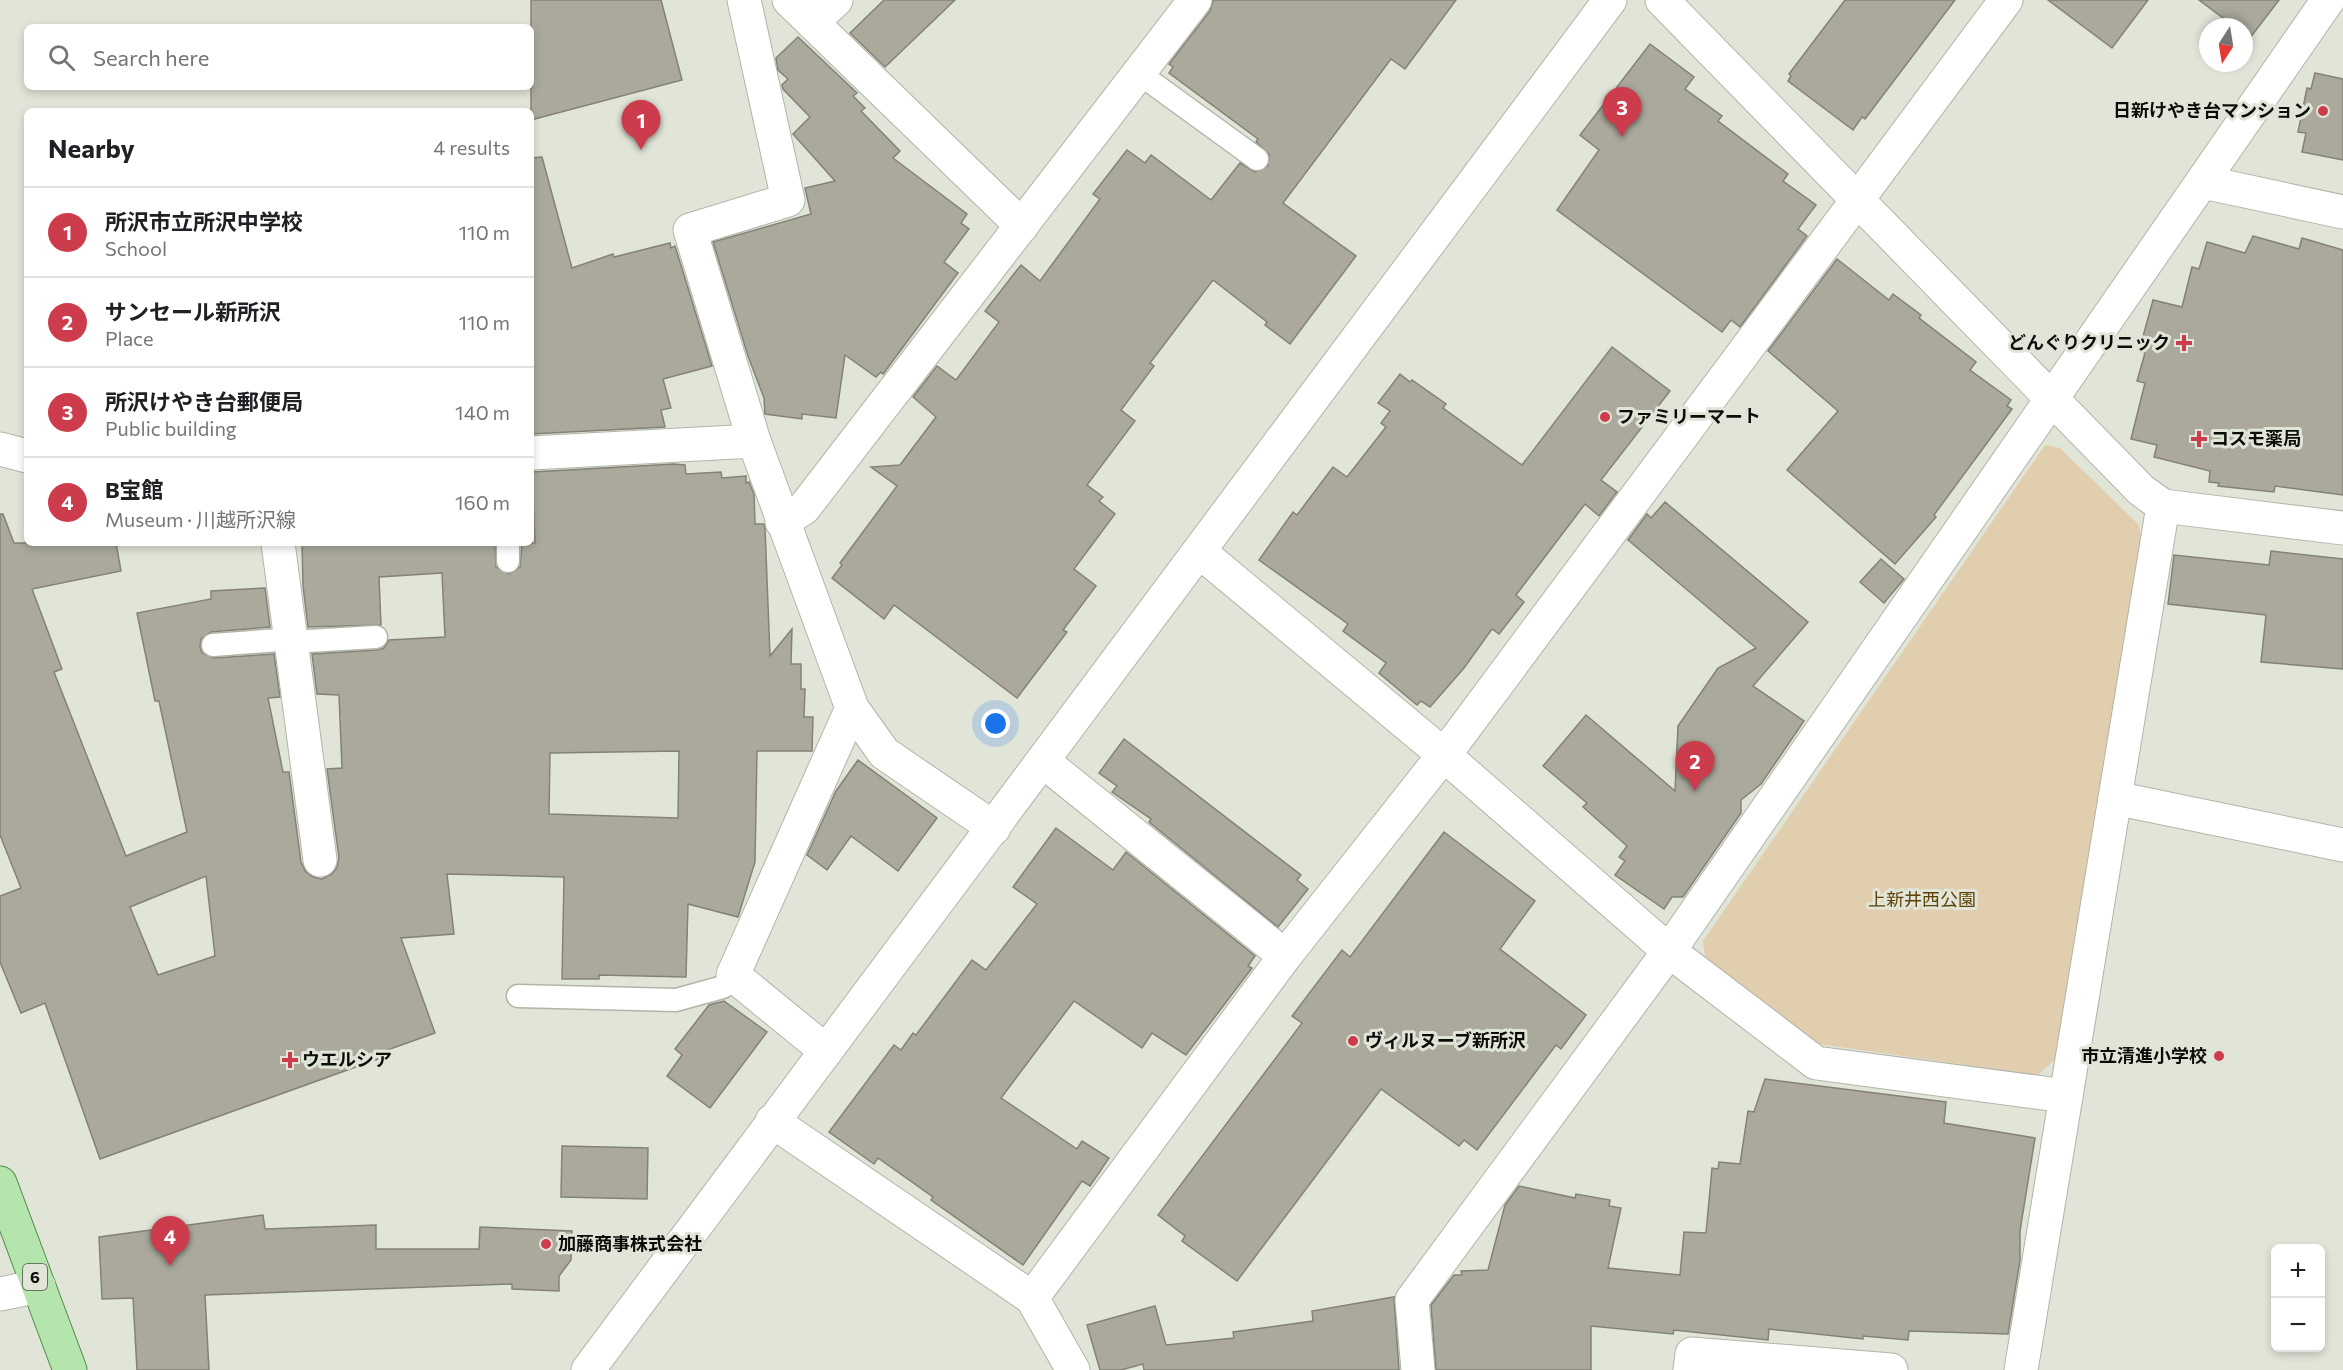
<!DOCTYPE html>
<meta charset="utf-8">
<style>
:root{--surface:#fff;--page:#f2f2f2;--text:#202124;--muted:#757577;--line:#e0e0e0;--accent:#cd3c4d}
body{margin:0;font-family:Commissioner,"Noto Sans JP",sans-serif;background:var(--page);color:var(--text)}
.controls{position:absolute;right:18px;bottom:18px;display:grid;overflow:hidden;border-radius:9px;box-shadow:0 3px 9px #0003}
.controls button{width:54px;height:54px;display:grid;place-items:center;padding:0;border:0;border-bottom:2px solid var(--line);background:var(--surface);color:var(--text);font:30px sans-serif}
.compass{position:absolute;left:2199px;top:18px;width:54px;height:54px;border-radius:50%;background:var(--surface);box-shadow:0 3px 9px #0003;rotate:192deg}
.you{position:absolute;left:996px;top:724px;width:21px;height:21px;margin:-15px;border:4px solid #fff;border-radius:50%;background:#1a73e8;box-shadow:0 0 0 9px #1a73e833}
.badge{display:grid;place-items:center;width:39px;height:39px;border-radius:50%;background:var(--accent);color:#fff;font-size:20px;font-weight:700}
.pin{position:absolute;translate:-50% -50px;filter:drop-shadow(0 2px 3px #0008)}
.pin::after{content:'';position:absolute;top:32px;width:21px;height:18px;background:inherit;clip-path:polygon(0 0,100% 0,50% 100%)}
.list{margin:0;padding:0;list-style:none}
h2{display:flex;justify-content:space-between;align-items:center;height:78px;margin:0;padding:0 24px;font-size:26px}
h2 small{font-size:20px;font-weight:400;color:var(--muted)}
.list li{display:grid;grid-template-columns:39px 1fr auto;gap:18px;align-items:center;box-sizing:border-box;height:90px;padding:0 24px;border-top:2px solid var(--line)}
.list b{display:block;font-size:22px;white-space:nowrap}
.list p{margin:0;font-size:20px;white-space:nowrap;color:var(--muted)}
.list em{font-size:20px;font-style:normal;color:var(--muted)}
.icon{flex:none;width:33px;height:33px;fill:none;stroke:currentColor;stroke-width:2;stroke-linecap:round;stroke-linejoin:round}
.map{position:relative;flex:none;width:2343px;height:1370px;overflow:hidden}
.search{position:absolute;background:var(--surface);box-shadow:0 3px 9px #0003;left:24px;top:24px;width:510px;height:66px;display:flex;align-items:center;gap:15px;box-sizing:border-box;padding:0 21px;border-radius:9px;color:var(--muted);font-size:22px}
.panel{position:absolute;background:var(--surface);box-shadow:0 3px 9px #0003;left:24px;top:108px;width:510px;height:438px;border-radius:9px}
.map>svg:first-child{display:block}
</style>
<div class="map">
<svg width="2343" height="1370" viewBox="0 0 2343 1370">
<rect width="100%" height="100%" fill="#e1e5d8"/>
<polygon fill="#e1ceaf" points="2045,445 2060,448 2139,525 2141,537 2055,1060 2038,1075 1818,1044 1705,958 1703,941"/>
<g fill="#aaa99c" stroke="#848276" stroke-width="1.5" fill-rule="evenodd">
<polygon points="531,0 661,0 682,80 531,120"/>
<polygon points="884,0 955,0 885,67 850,33"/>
<polygon points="1213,0 1456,0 1405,69 1391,59 1283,203 1356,256 1290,344 1265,325 1267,322 1213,280 1150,363 1154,366 1121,410 1135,421 1087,485 1103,497 1099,501 1115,514 1074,569 1096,586 1063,630 1067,632 1017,698 894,605 884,619 832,578 842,565 840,563 897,486 871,467 900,465 936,417 913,397 937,366 956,380 999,322 985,311 1021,265 1040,281 1100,199 1093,194 1127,150 1145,163 1151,155 1211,200 1240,163 1255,172 1268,166 1269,154 1256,142 1258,139 1169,73 1173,67 1169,64 1210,11"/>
<polygon points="1845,0 1955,0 1865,119 1862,117 1853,130 1788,81 1791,76 1789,74"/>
<polygon points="2048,0 2148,0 2112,48"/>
<polygon points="2199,0 2279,0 2250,38 2244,34 2244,27 2235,27"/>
<polygon points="798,37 857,93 853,96 865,108 861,111 900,151 893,158 967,214 961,223 969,229 944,262 958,273 883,374 881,372 876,377 845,355 836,418 802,414 802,419 765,414 764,398 748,356 713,242 811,214 805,188 835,181 793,134 810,117 783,89 782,85 788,79 778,70 776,58"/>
<polygon points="1650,44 1694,77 1685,89 1722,116 1718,121 1788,174 1783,181 1816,205 1798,229 1807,236 1740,327 1731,320 1722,332 1557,210 1599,150 1580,135"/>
<polygon points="2315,73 2343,79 2343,160 2302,152 2306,133 2298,132 2307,88 2311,89"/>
<polygon points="542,157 572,268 613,254 614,257 670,243 671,248 675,246 712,366 663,379 671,408 661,410 665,427 531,434 531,158"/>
<polygon points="2253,236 2299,249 2302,238 2343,250 2343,495 2275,486 2274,492 2218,486 2219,483 2209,482 2210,471 2154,457 2157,445 2131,439 2145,383 2137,381 2145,353 2139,351 2153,300 2182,307 2192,267 2199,269 2207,242 2245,253"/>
<polygon points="1837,259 1889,300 1893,294 1921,315 1919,318 1976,362 1970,370 2011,400 2007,406 2012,409 1934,515 1936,517 1895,564 1787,470 1838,411 1768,351"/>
<polygon points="1612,347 1670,391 1601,480 1617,492 1599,516 1585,504 1516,595 1524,602 1499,634 1492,629 1464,668 1430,707 1421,701 1417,705 1379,673 1386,663 1343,631 1348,624 1259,560 1293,512 1297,515 1333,467 1347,477 1386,427 1381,423 1390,411 1378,403 1400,374 1410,382 1412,380 1446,404 1443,408 1522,465"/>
<path d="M674,464L685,465L686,474L721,472L722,478L746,476V483L749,482L754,494L755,524H764L765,528L770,656L792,629L791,664H801V689H805L804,717H813L812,751H757L755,862L738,917L688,904L686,977L599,975V979H562L564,877L447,874L454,934L401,938L435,1033L376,1054L378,1059L100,1159L45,1003L21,1013L0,962V896L21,888L0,835V514H3L14,543H116L121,571L32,589L62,669L54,672L126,856L187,832L159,701H155L137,613L211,599V591L265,588L270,627L211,632L201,639L200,647L202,653L213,658L274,654L280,697L268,698L283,772H289L301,862L306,872L313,877L322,879L332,874L337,867L339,858L327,769L342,768L339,695L317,694L312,654L377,650L384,648L389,640L445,637L442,573L379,577L381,625L308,627L303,586L302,543H495L496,567L509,574L520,567L522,543H535L532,472ZM679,751L678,818L549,814L550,753ZM206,876L215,956L158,975L130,907Z"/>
<polygon points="1665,502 1808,622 1753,686 1804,721 1761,784 1741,800 1741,813 1683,897 1672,897 1664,909 1615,875 1625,861 1619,857 1627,846 1583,807 1587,803 1543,766 1586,715 1675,791 1678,726 1718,668 1756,648 1628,540 1647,514 1651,518"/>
<polygon points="2271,551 2343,559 2343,669 2261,662 2266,615 2168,604 2174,555 2269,565"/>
<polygon points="1881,559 1904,579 1884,603 1860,582"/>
<polygon points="1124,739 1301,875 1297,880 1308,889 1278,927 1149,822 1151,819 1112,792 1117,786 1099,773"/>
<polygon points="858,760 937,818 898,871 851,836 827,870 807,855 836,791"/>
<polygon points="1056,828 1113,870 1126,852 1255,956 1248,966 1252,968 1186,1055 1152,1033 1142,1048 1074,1001 1001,1098 1077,1149 1082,1141 1109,1158 1090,1186 1082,1181 1023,1265 931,1200 933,1197 878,1158 874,1164 829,1132 894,1045 901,1050 913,1033 916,1035 972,960 986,970 1037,904 1013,887"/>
<polygon points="1444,832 1535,901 1500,949 1586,1015 1561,1049 1556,1045 1477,1150 1464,1140 1459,1146 1381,1089 1237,1281 1182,1241 1185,1236 1158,1215 1302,1023 1292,1016 1342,950 1350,957"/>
<polygon points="724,1001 767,1032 710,1108 667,1076 682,1055 675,1049 709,1005"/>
<polygon points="1765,1079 1946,1102 1944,1123 2035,1138 2020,1231 2020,1260 2008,1334 1909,1331 1908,1340 1863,1336 1863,1339 1769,1329 1768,1340 1674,1330 1673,1334 1591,1326 1591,1370 1436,1370 1431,1305 1454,1275 1462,1275 1461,1271 1488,1270 1505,1205 1519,1186 1575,1198 1576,1194 1610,1200 1609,1206 1621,1208 1608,1268 1680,1275 1684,1232 1706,1233 1712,1168 1718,1169 1719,1162 1740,1164 1748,1111 1754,1112"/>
<polygon points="562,1146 648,1148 647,1199 561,1197"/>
<polygon points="263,1215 265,1229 376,1225 376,1249 479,1249 480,1227 572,1231 571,1260 559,1276 559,1291 512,1289 512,1284 205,1295 209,1370 137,1370 133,1298 102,1299 99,1237"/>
<polygon points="1394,1297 1399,1370 1144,1370 1143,1364 1121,1370 1100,1370 1087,1325 1155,1306 1166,1345 1234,1338 1233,1332 1313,1321 1312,1311"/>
</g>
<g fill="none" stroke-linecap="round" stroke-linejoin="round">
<defs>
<g id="service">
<polyline points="1140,74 1257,159"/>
<polyline points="508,543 508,561"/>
<polyline points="291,642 376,637"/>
<polyline points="213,645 291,639"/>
<polyline points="518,996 676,1000 723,987 733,975"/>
</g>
<g id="minor">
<polyline points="744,0 788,200 690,230 754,441 852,708 884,753 994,828"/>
<polyline points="789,0 1022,226"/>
<polyline points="812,22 836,0"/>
<polyline points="2203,182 2343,212"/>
<polyline points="0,449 27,456"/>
<polyline points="531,453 754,441"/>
<polyline points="782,522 804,508 1195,0"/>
<polyline points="278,543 320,860"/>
<polyline points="1200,552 1444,755 1669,951 1816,1063 2066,1096"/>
<polyline points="1044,762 1285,956"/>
<polyline points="2115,798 2343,845"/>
<polyline points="826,1051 733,975 852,708"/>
<polyline points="772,1121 1032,1298 1073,1370"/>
<polyline points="0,1294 39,1286"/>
<polyline points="1032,1298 1285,956 1457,738 2006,0"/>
<polyline points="1418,1370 1412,1300 1669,951 2328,0"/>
<polyline points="1690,1370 1692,1354 1891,1370"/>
<polyline points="2021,1370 2163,506"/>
</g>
<g id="tertiary">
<polyline points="1662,0 2141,490 2163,506 2343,528"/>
<polyline points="588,1370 1610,0"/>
</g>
<polyline id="primary" points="0,1183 70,1370"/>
</defs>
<use href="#service" stroke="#b1b5a8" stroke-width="25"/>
<use href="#minor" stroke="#b1b5a8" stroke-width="35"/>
<use href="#tertiary" stroke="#b1b5a8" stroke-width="35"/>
<use href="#primary" stroke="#588e50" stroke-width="35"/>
<use href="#service" stroke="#fff" stroke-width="22"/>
<use href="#minor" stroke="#fff" stroke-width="33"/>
<use href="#tertiary" stroke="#fff" stroke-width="33"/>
<use href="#primary" stroke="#b3e5ad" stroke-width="33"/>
</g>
<g fill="#cd3c4d" stroke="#e1e5d8" stroke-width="2">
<circle cx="2323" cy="111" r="6"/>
<path d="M2181 334h6v6h6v6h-6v6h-6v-6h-6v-6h6z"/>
<circle cx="1605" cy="417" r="6"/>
<path d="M2196 430h6v6h6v6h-6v6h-6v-6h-6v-6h6z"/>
<circle cx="1353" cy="1041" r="6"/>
<circle cx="2219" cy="1056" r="6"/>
<path d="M287 1051h6v6h6v6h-6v6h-6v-6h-6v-6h6z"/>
<circle cx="546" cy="1244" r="6"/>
</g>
<g text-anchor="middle" stroke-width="6" stroke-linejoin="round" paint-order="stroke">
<rect fill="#e1e5d8" stroke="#4c4e47" stroke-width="1.5" x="23" y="1264" width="24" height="26" rx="4.5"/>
<g font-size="16" font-weight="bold" fill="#0c0d09">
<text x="35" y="1283">6</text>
</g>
<g font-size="18" font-weight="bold" fill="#0c0d09" stroke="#e1e5d8" text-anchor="start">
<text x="2311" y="117" text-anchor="end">日新けやき台マンション</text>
<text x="2170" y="349" text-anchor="end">どんぐりクリニック</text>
<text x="1617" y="423">ファミリーマート</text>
<text x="2211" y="445">コスモ薬局</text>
<text x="1365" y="1047">ヴィルヌーブ新所沢</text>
<text x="2207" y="1062" text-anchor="end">市立清進小学校</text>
<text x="302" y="1066">ウエルシア</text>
<text x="558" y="1250">加藤商事株式会社</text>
</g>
<g font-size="18" fill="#5f4306" stroke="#e1e5d8">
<text x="1922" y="906">上新井西公園</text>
</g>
</g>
</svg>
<div class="controls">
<button>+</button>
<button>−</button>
</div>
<svg class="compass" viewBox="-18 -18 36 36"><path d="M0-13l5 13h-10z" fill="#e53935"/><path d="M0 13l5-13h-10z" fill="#757577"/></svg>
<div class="you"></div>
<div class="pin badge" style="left:641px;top:150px">1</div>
<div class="pin badge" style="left:1695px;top:791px">2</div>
<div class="pin badge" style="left:1622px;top:137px">3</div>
<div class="pin badge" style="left:170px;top:1266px">4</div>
<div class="search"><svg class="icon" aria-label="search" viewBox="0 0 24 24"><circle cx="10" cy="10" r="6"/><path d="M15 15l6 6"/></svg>Search here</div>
<section class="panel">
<h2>Nearby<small>4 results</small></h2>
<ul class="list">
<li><span class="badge">1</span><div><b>所沢市立所沢中学校</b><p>School</p></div><em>110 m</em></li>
<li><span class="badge">2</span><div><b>サンセール新所沢</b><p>Place</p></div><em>110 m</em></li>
<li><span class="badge">3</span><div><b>所沢けやき台郵便局</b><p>Public building</p></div><em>140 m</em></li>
<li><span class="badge">4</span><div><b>B宝館</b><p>Museum · 川越所沢線</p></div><em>160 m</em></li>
</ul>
</section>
</div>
